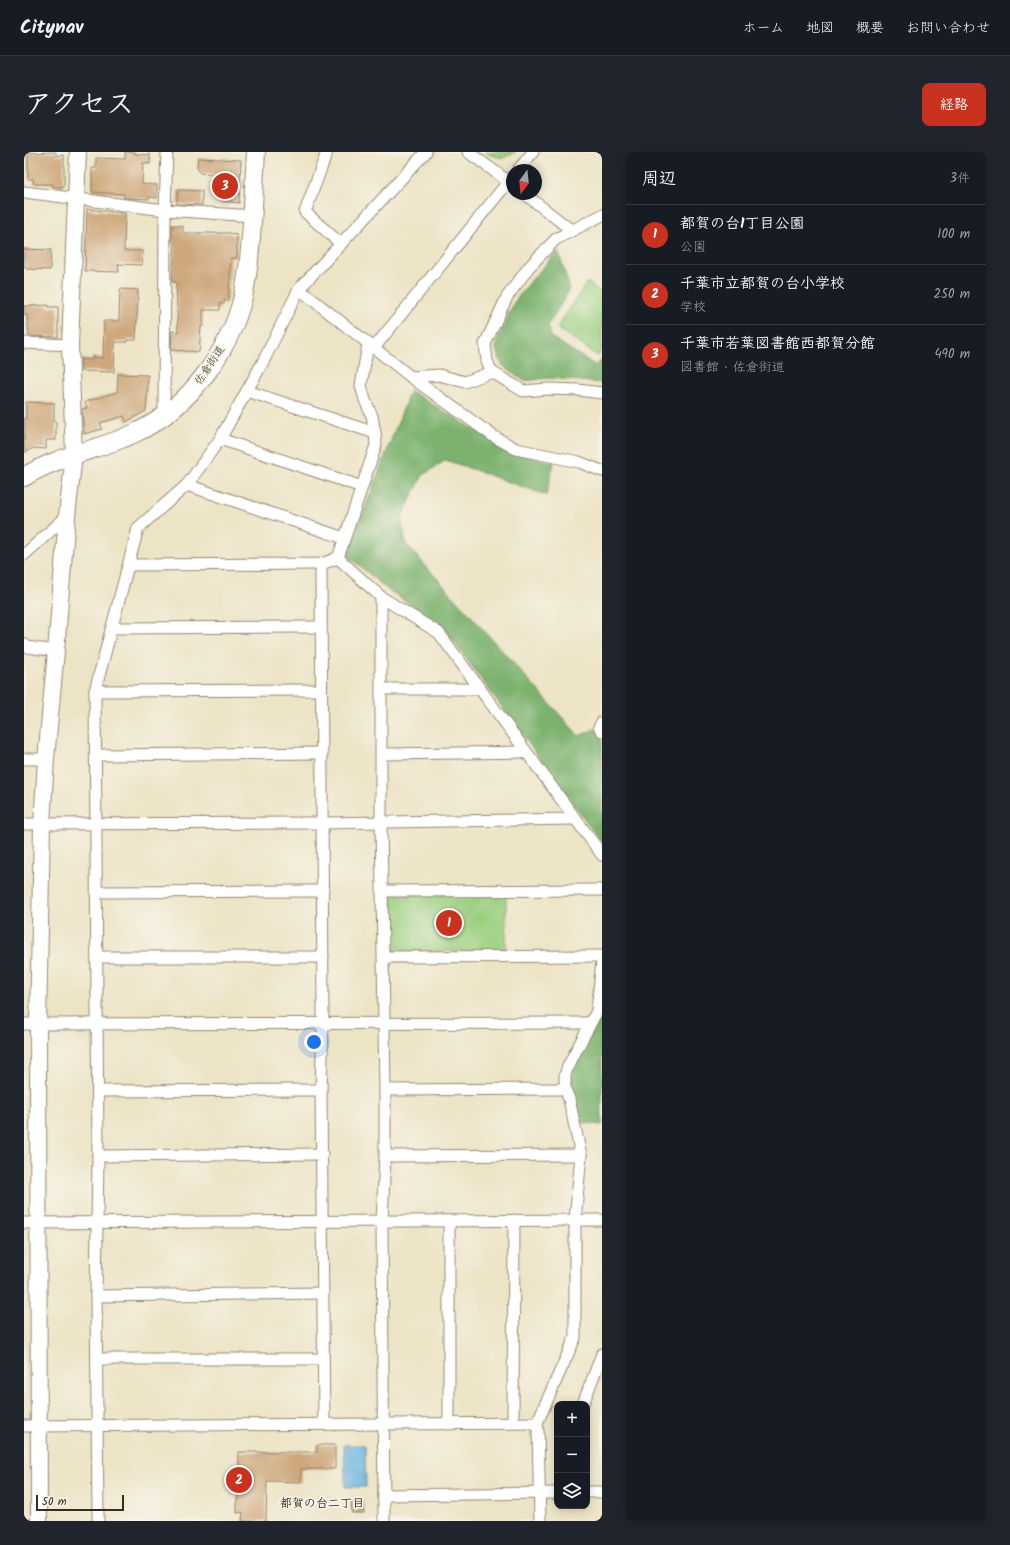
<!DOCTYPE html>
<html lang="ja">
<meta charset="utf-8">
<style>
:root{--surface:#171b24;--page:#20242c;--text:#f1f3f6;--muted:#9ea1a6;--line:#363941;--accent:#c8321e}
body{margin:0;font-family:Kalam,"Klee One",sans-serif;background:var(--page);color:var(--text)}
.controls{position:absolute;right:12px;bottom:12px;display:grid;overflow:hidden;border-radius:8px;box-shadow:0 2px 10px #0003}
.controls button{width:36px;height:36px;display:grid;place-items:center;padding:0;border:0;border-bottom:1px solid var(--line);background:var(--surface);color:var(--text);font:20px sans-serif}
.compass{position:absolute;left:482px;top:12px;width:36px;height:36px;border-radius:50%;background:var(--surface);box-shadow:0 2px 10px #0003;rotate:195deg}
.scale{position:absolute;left:12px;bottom:10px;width:88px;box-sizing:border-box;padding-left:4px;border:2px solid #3b2a1e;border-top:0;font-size:11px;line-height:14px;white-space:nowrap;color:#3b2a1e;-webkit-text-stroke:3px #f7f3e8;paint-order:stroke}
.you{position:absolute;left:290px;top:890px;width:14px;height:14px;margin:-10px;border:3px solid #fff;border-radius:50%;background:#1a73e8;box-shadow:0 0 0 6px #1a73e833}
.badge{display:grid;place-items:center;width:26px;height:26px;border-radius:50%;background:var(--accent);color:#fff;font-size:13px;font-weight:700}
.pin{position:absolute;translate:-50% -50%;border:2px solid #fff;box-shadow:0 1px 4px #0006}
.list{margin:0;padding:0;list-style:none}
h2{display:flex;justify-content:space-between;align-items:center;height:52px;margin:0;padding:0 16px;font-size:17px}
h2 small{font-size:13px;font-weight:400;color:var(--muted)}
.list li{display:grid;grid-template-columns:26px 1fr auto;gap:12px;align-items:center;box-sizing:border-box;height:60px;padding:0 16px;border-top:1px solid var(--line)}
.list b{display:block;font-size:15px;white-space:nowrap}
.list p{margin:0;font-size:13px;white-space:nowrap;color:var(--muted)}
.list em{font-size:13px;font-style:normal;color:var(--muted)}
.icon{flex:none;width:22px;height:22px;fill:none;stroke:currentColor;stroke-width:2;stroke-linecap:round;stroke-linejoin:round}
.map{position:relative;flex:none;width:578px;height:1369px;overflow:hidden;border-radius:8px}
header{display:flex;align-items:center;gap:24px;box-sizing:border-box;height:56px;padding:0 20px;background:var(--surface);border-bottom:1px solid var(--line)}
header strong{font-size:19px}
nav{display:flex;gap:22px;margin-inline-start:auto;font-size:14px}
.intro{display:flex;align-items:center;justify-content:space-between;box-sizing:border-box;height:96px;padding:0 24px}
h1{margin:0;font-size:28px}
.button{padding:10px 18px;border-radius:8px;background:var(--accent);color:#fff;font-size:14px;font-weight:700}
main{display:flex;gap:24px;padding:0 24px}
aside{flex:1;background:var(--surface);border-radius:8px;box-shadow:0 2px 10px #0003}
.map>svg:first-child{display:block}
</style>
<header>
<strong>Citynav</strong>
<nav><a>ホーム</a><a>地図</a><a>概要</a><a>お問い合わせ</a></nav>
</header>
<div class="intro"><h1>アクセス</h1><a class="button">経路</a></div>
<main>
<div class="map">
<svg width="578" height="1369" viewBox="0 0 578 1369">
<rect width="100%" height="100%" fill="#f7f3e8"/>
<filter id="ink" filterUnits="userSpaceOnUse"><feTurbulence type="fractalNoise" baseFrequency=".025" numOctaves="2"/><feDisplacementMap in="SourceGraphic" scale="8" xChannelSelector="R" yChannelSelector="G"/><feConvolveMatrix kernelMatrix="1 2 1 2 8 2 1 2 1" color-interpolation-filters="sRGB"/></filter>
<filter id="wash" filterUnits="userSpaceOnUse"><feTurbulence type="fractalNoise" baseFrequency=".012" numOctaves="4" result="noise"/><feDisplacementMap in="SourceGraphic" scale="16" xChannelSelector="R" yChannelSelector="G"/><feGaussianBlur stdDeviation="0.9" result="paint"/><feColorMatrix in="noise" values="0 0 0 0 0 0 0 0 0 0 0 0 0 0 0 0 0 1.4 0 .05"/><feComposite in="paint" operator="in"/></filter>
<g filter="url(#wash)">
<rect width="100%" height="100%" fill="#ede4c6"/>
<g fill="#9acf7f" stroke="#6a7c4e">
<polygon points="462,0 492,0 479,6 466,3"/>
<polygon points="563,130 578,141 578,197 574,204 533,176"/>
<polygon points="482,742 482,799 369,799 368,743"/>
</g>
<g fill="#7bb26e" stroke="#5b6e46">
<polygon points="534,99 546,137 524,173 527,185 572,214 578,207 578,231 525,226 500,229 478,213 471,194 491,149 512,123"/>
<polygon points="386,239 488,300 530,311 522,343 422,308 399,323 377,366 382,392 555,584 571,577 578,587 578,691 416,471 364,438 323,403"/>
<polygon points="578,861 578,973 556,970 547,925 552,910"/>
</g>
<polygon fill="#66b2df" stroke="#506e7e" points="320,1293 341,1293 342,1335 321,1335"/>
<g id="blocks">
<g fill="#cea77b">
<polygon points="32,0 32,4 40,3 40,34 38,34 38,35 29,35 29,32 10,32 9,27 4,27 4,1"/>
<polygon points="101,0 111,0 111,2 126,3 126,12 119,11 118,32 133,33 133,46 125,45 125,47 103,46 100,46 100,42 68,40 68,16 72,16 72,6 101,7"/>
<polygon points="174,6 217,8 215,51 198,49 198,23 176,21 173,15"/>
<polygon points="154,38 178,39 178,53 153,52"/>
<polygon points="63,57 101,61 100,99 119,99 118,113 94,112 95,120 61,119"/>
<polygon points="148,73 159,74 159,81 206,81 206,82 213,83 213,106 207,106 204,149 200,148 200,152 196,151 196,158 179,158 179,174 177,174 175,200 147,198 148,179 154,180 152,130 148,130 151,90 148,90"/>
<polygon points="0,97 27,98 26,118 2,117 2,115 0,115"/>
<polygon points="96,137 114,138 112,188 103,188 103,190 91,190 90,220 57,219 57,207 68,208 68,205 79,206 80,169 95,169"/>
<polygon points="24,153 24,155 34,155 34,185 5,184 3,163 0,163 0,154"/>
<polygon points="94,222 124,223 122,259 102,270 100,264 76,271 78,277 60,282 58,257 63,256 61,250 93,240"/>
<polygon points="2,250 30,251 30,269 32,269 32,288 22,288 22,297 9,296 0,301 0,266 2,266"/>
<polygon points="293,1293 311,1293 311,1317 277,1317 277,1330 243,1329 242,1369 218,1369 219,1360 213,1361 213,1347 214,1347 215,1300 293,1300"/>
<polygon points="339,1348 340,1361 328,1361 327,1349"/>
</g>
</g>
</g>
<g filter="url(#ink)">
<use href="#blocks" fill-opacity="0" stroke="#948772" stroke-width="1"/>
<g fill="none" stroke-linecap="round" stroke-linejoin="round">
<defs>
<g id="street">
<polyline points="303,0 281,60 317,92"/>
<polyline points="444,0 488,32"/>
<polyline points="494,18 509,0"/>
<polyline points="0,40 141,58 229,64"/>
<polyline points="501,42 547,78"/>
<polyline points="275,137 387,225 469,284 492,297 555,310 578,319"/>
<polyline points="0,191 46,193"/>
<polyline points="350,196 488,25"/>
<polyline points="468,220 499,239 525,237 554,238 578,241"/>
<polyline points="387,225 415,223 441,230 468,220 463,209 461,192 483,145 505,115 532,87 578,63"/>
<polyline points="223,239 351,281"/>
<polyline points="140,265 141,58 143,0"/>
<polyline points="196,287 338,335"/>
<polyline points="163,333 320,386"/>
<polyline points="0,403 43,364"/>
<polyline points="314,406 352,293 351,281 348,264 341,248 337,234 344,192"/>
<polyline points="297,412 299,871 297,938 300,1272"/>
<polyline points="105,413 297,412 314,406 357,445 415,481 578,703"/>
<polyline points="357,445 357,669 361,938 361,1004 358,1069 360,1369"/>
<polyline points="89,476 297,475"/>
<polyline points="0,492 3,495 32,499"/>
<polyline points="357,537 456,537"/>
<polyline points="71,539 297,538"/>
<polyline points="578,570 575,575 578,579"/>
<polyline points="358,602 502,600"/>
<polyline points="72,603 298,601"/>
<polyline points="0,607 22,607"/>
<polyline points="0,672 298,671 551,667"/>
<polyline points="359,739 578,738"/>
<polyline points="73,740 299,739"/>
<polyline points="73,805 299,805"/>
<polyline points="360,805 578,804"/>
<polyline points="0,872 566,871"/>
<polyline points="361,938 541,937"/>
<polyline points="74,939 297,938"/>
<polyline points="74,1004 298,1002"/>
<polyline points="361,1004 557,1003"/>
<polyline points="425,1069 425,1272"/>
<polyline points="0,1071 578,1068"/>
<polyline points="72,1144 299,1141"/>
<polyline points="73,1207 299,1207"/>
<polyline points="559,1252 578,1202"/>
<polyline points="489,1271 490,1068"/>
<polyline points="0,1274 513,1271"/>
<polyline points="563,1340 578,1340"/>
<polyline points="360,1343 533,1341"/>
<polyline points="74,1369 72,1144 74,1004 71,539 114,376 163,333 196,287 239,210 275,137 402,0"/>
<polyline points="516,1369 514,1278 513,1271 551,1186 551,1068 557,1003 545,947 541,937 541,923 544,914 573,859 578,808"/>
</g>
<polyline id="secondary" points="15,1369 14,872 18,672 22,607 32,499 43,364 50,303 46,193 54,0"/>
<path id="primary" d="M0,325C33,304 74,298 109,282C167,256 212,192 222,130C224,119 225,108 226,97C229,64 230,32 232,0"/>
</defs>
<use href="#street" stroke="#948772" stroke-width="13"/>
<use href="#secondary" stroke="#948772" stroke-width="18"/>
<use href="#primary" stroke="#948772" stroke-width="20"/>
<use href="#street" stroke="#fff" stroke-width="11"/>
<use href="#secondary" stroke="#fff" stroke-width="16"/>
<use href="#primary" stroke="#fff" stroke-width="18"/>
</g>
</g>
<g text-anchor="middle" stroke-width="3.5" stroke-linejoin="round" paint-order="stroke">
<g font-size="11" fill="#3b2a1e" stroke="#f7f3e8">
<text transform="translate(185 213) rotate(-56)" y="4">佐倉街道</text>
</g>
<g font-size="12" font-weight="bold" fill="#3b2a1e" stroke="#f7f3e8">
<text x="298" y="1355">都賀の台二丁目</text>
</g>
</g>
</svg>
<div class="controls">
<button>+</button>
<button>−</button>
<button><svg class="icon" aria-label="layers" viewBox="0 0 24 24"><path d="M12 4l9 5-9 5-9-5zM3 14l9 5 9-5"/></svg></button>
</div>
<svg class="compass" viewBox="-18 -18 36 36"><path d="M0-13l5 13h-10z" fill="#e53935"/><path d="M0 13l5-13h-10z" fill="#9ea1a6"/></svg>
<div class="scale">50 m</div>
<div class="you"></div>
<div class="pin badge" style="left:425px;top:771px">1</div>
<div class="pin badge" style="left:215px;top:1328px">2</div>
<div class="pin badge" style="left:201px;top:34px">3</div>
</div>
<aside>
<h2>周辺<small>3件</small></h2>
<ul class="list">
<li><span class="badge">1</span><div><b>都賀の台1丁目公園</b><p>公園</p></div><em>100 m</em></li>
<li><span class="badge">2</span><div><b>千葉市立都賀の台小学校</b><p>学校</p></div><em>250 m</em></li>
<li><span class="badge">3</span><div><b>千葉市若葉図書館西都賀分館</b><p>図書館 · 佐倉街道</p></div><em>490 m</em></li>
</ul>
</aside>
</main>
